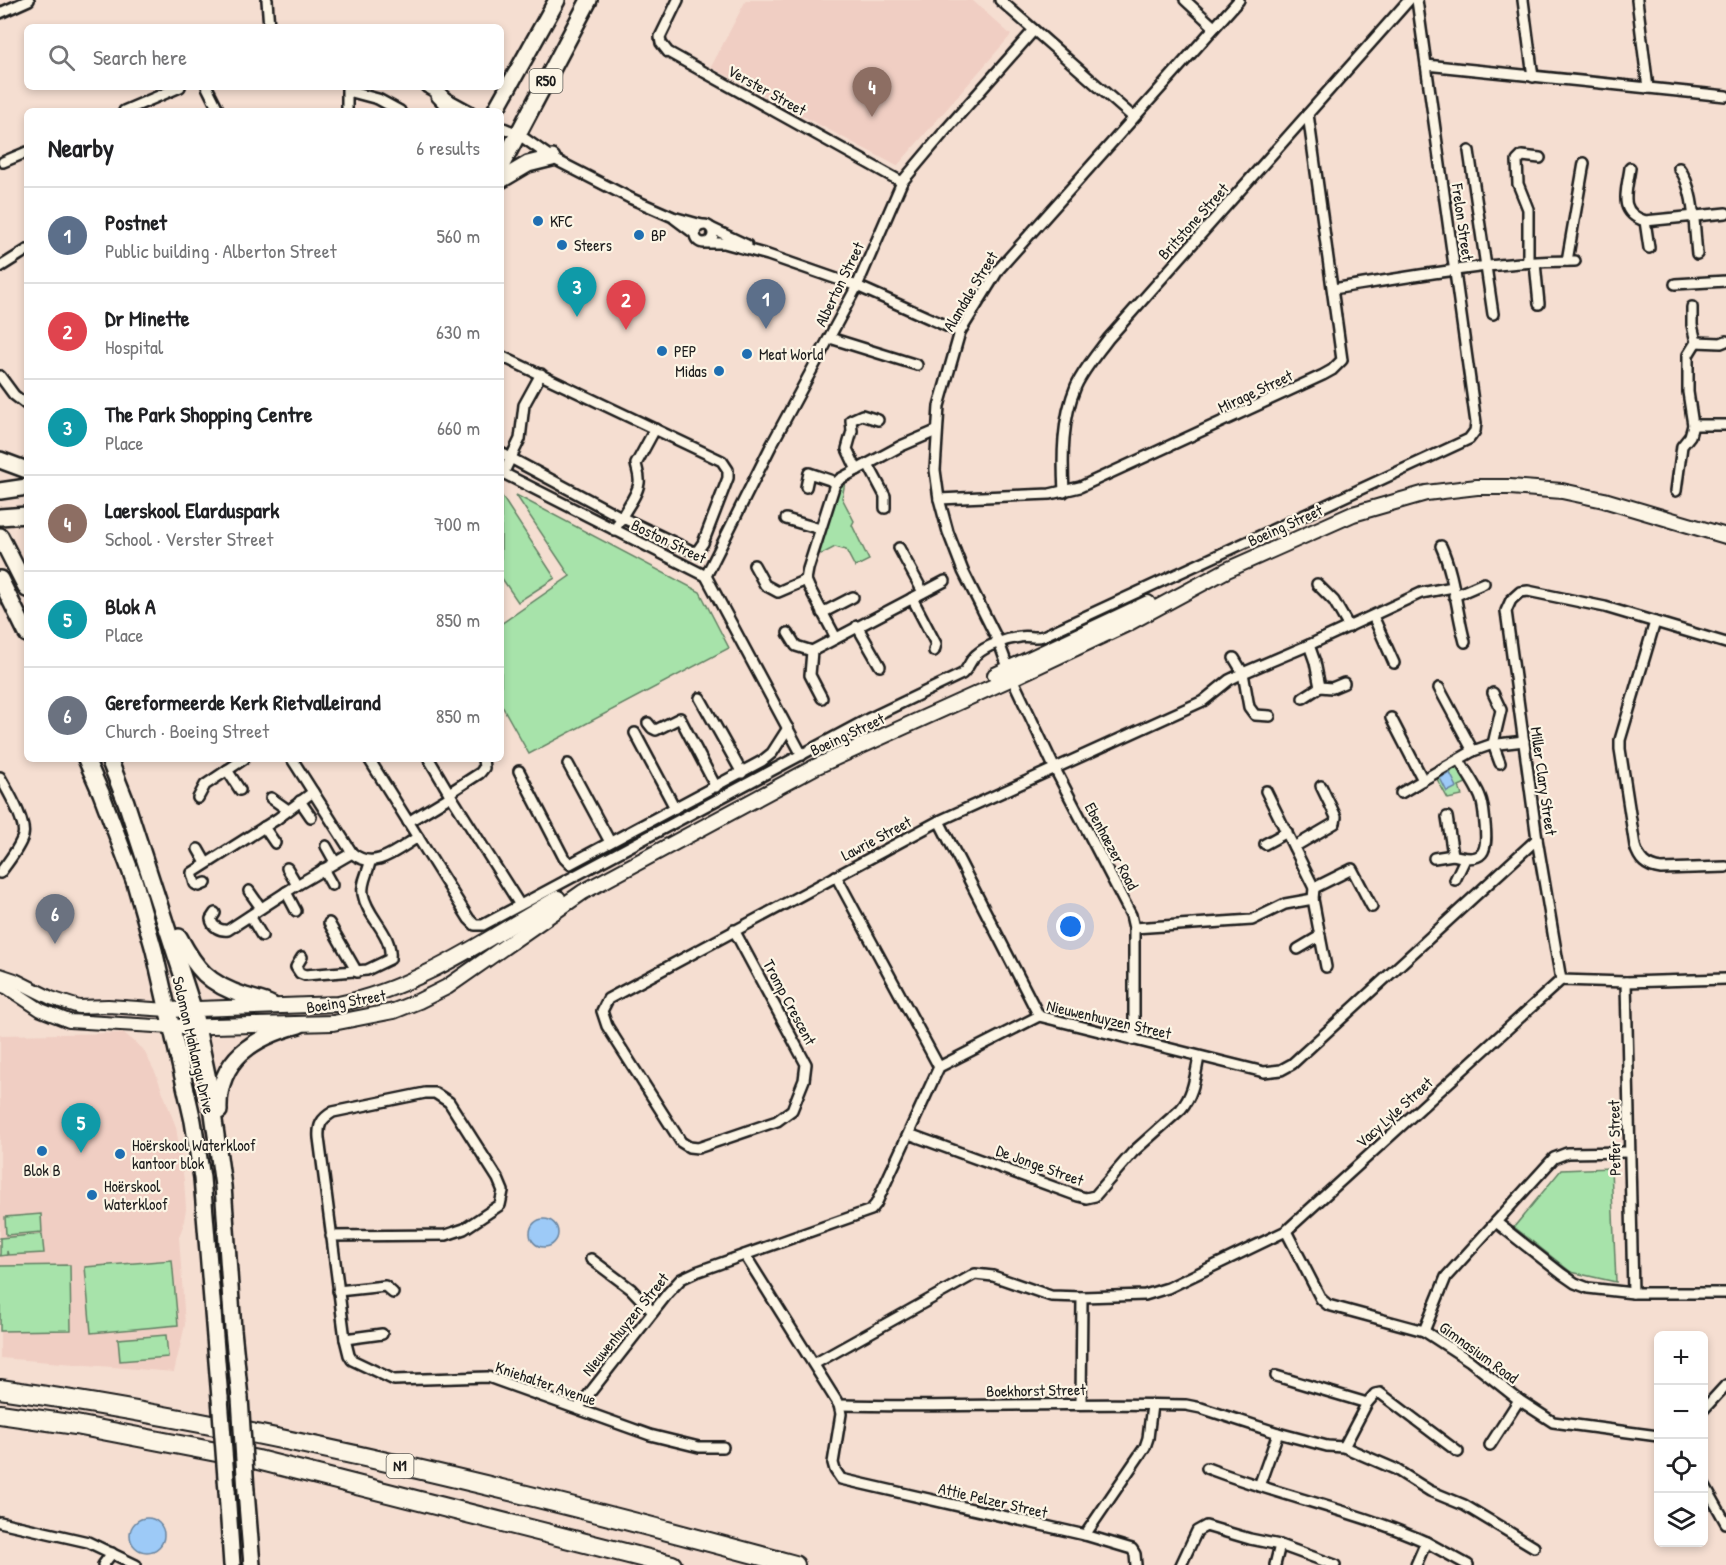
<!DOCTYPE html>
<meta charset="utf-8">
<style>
:root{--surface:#fff;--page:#f2f2f2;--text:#202124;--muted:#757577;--line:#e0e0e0;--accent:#db2777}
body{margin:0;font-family:"Patrick Hand",sans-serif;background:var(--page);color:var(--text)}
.controls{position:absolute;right:18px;bottom:18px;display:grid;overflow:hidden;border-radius:9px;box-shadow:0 3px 9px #0003}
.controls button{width:54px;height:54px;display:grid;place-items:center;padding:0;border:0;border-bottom:2px solid var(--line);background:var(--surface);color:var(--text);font:30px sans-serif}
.you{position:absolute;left:1071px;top:927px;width:21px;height:21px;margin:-15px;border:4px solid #fff;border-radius:50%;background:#1a73e8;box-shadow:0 0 0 9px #1a73e833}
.badge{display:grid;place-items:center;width:39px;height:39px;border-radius:50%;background:var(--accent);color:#fff;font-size:20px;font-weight:700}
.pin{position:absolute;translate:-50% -50px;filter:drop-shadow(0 2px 3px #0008)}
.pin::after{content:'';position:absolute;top:32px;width:21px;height:18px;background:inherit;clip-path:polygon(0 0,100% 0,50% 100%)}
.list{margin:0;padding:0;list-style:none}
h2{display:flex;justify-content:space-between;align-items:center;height:78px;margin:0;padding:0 24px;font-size:26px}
h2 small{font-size:20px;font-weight:400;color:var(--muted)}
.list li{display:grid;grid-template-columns:39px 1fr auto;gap:18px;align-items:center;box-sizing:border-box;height:96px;padding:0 24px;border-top:2px solid var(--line)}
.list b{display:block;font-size:22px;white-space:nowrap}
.list p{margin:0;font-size:20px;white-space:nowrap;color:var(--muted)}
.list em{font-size:20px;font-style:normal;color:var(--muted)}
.icon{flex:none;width:33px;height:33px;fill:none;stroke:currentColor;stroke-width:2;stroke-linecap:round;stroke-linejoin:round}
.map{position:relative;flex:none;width:1726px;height:1565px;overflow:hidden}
.search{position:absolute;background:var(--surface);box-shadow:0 3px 9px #0003;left:24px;top:24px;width:480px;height:66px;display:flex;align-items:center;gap:15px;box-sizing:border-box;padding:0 21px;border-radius:9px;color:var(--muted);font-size:22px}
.panel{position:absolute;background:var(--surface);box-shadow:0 3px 9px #0003;left:24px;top:108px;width:480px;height:654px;border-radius:9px}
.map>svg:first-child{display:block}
</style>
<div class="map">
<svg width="1726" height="1565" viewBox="0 0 1726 1565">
<rect width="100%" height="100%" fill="#f5ded1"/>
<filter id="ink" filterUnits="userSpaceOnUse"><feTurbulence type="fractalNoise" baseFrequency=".0167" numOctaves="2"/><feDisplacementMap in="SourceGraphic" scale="12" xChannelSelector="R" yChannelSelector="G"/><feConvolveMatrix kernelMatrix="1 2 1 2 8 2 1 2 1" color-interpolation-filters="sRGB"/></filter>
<g filter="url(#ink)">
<g fill="#f0cec3">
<polygon points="746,0 972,0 1011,35 897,166 711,67"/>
<polygon points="124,1033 143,1049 156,1074 176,1127 184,1180 186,1209 183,1226 179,1237 185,1325 174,1372 0,1358 0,1035"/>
</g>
<g fill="#a7e3aa" stroke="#628063" stroke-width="1.5">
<polygon points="845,482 842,498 854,521 852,525 869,560 855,567 846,550 835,547 822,554 818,553 839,486"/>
<polygon points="501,495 555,578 518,602 501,577"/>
<polygon points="516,495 700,592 729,648 529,754 501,704 501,624 570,576"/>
<polygon points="1457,766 1466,783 1459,786 1462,796 1448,799 1437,779 1451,772 1451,769"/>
<polygon points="1611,1168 1616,1282 1571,1272 1514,1227 1561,1170"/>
<polygon points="41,1214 42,1232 6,1235 5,1217"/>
<polygon points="42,1234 44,1253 8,1255 7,1251 7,1255 0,1256 0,1238"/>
<polygon points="172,1260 178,1325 91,1333 85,1267"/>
<polygon points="70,1265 71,1330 0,1331 0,1266"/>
<polygon points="166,1335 168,1357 120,1361 118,1339"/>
</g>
<g fill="#9dcaf7" stroke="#69849f" stroke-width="1.5">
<polygon points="1450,773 1457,787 1447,792 1440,778"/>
<circle cx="544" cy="1233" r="14"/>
<circle cx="147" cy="1535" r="17"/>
</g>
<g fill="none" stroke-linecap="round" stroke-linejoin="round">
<defs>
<g id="minor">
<polyline points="267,0 269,27"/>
<polyline points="678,0 660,37 661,43 668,52 902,182"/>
<polyline points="1000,0 1133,117"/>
<polyline points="1185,0 1214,27"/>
<polyline points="1523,0 1533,77"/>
<polyline points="1637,0 1648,88"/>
<polyline points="0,13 29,0"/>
<polyline points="1426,65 1726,96"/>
<polyline points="207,87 219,111"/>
<polyline points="426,87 470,111"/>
<polyline points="348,91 378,99 400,111"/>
<polyline points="124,111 180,87"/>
<polyline points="347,111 347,87"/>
<polyline points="501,127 518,134 552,158 632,199 673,217 702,225"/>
<polyline points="1469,151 1493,314"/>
<polyline points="3,162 27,152"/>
<path d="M1630,168C1627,191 1617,212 1645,221L1726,213"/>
<path d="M1679,168C1695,189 1694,228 1697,254"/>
<polyline points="675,219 695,234"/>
<polyline points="1645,221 1649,248"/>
<circle cx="704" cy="234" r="9"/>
<polyline points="711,228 747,245"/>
<polyline points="708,243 724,243 768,255 857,286 960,332"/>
<polyline points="1567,261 1584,163"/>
<polyline points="1528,262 1528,209 1518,184 1517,161 1522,156 1540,158"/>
<polyline points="1535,263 1539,304"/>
<polyline points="0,267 27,250"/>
<polyline points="1675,284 1726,281"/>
<path d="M1333,289C1413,276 1494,261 1575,261"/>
<polyline points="830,338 917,365"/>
<polyline points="1696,342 1721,343 1726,341"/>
<polyline points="501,356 722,461 728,470 728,478 703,543 698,550 694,552 621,517 501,453"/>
<polyline points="0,376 14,395 27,405"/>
<polyline points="1693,425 1726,425"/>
<polyline points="868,464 885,496 885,508"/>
<polyline points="857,470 847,449 852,431 851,420 862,415 878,420"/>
<polyline points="501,472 706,576 802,755"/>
<polyline points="503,474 520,439 524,405 541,374"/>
<polyline points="806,487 809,473 830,480 835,484"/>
<polyline points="1676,491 1682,446 1690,436 1693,425 1688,392 1688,355 1696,342 1692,325 1692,307"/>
<path d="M1064,492C1062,457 1062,419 1076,386C1084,369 1097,354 1108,339L1409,0"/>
<polyline points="939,499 1050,494 1080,487 1323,375 1332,370 1342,360 1308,114"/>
<polyline points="786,519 820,529"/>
<path d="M615,531C620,515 637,498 639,483C640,476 637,470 636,464L655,429"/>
<path d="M1441,546C1455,577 1456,610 1465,642"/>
<polyline points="899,548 923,592"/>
<polyline points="754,565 765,585 778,592 806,580"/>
<polyline points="706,576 772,444 857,286 902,182 944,132 1034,30"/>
<polyline points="1317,584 1334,601 1349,627"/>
<polyline points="1454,596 1484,583"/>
<polyline points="912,598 936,644 934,651"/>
<polyline points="822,613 853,597"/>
<polyline points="1373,616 1394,663"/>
<path d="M1655,622L1620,740V749L1635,846C1639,860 1646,867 1661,869L1726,867"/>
<polyline points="857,626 880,666"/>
<polyline points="788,633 796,646 812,651 945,581"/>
<polyline points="836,638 809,587 806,580 808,569 835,484 840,479 901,446 936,431"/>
<polyline points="812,651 810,675 822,698"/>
<polyline points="1234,658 1243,673 1249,707 1255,715 1270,716"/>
<polyline points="1320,687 1332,688 1344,683"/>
<polyline points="1439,688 1473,751"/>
<polyline points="1493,693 1501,710 1493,744 1500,763"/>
<polyline points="700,698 742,773"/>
<polyline points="1303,698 1320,687 1315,662 1309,645"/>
<polyline points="1391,718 1423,780 1473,751 1490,745 1524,741"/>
<polyline points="648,723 652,728 656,730 680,718 716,787"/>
<polyline points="635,733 675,808"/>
<path d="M292,759L352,853C374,872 398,849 418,837"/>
<path d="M369,759L469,919L475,925H483L870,718L962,674C969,668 970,660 976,655C987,645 1006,639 1020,637C1028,635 1035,639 1043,636L1469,439L1475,431L1476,423L1417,0"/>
<polyline points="429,759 449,793"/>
<polyline points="568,764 610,842"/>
<polyline points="227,770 240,790"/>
<polyline points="519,771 564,858 570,864 762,761 772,753 788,728"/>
<path d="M0,777C7,790 27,822 23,836C19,849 8,862 0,873"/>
<polyline points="1266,791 1314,888 1313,899 1320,936 1298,949"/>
<polyline points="1401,793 1423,780"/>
<polyline points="451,796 520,905"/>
<polyline points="198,798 205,785 244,759"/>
<polyline points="271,798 288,810"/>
<polyline points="300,801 311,817"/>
<path d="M1447,817L1453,855C1484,864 1488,852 1485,824C1484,815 1484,805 1480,796C1475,784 1466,772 1459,760"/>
<polyline points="939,821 1039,1016"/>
<polyline points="408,822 451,796 449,793 480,773 484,768 483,759"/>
<polyline points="264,827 275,843"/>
<polyline points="1265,844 1287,832"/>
<polyline points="326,846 335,862"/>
<polyline points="1294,847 1335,823 1336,817 1321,786"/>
<polyline points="198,849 206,863"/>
<polyline points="1434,858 1453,855"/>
<polyline points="287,868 297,885"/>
<polyline points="323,869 332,885"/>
<polyline points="836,876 939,1067"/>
<polyline points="1455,880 1465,859"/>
<polyline points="206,883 199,886 195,884 192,873 277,819 313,792"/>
<polyline points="1314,888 1352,869 1372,907"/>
<polyline points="249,891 261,908"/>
<polyline points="286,892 296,911"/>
<path d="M215,913L211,919C212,927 220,931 228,930L297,885L352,853"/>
<polyline points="250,916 262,936"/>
<polyline points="329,923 357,972"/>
<polyline points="1134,928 1252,920 1285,904 1313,899"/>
<polyline points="734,930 799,1051 806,1064 804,1080 792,1110 777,1121 698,1148 689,1147 681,1142 607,1026 602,1011 608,999 939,821 1203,701 1229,680 1243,673 1309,645 1421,593 1453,587"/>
<polyline points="1320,936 1326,967"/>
<path d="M302,957L296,967L300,973L305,975L367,970L390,959C393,933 367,918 363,894C361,883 368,873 370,862"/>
<polyline points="1561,980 1537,839 1506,611 1511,600 1520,592 1528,591 1605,607 1726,643"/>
<polyline points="1626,982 1633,1293"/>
<polyline points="1134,1040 1134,928 1131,915 1055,769 1012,678 999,643 963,571 948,532 939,499 935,470 939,406 960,332 999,269 1239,0"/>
<path d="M909,1134L1078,1196L1086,1198L1095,1196L1133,1152L1181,1109C1194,1094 1195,1076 1199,1057"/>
<polyline points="1496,1222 1562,1274 1575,1283 1588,1288 1633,1293 1726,1293"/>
<polyline points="1286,1231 1321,1299 1328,1305 1424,1331 1470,1361 1519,1400 1553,1422 1658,1436"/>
<path d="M331,1236L446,1235L464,1229L500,1205L503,1191L498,1179L449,1102L435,1093H425L333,1112C321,1119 318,1125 319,1138L345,1339L349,1355L352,1360L394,1380L488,1377L650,1435L699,1447H723"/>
<polyline points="745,1255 839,1405 841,1414 833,1463 835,1470 841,1479 1085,1535 1132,1549 1135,1554 1136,1565"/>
<polyline points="591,1259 631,1289 653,1312"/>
<polyline points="338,1291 385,1286 393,1293"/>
<polyline points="1424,1331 1446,1277 1554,1158 1567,1153 1629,1152"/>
<polyline points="345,1339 382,1334"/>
<polyline points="814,1364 975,1274 993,1276 1051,1296 1082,1297 1145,1295 1168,1288 1286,1231 1561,980 1626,982 1726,979"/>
<polyline points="1276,1376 1367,1403 1344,1447"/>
<polyline points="1367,1403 1375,1394 1380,1393 1458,1452"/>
<polyline points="1081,1404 1082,1297"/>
<path d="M839,1405C955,1408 1070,1402 1186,1405L1201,1408L1278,1433L1327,1446L1344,1447L1395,1469L1430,1491L1464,1505L1534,1547"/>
<polyline points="578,1408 668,1293 681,1279 696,1272 871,1210 876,1204 939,1067 1039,1016 1264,1072 1281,1070 1292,1064 1537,839"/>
<polyline points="1704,1409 1726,1385"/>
<polyline points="1490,1445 1519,1400"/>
<path d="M1207,1468C1279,1496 1355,1510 1426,1542L1416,1565"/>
<polyline points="1704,1484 1726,1523"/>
<polyline points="1259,1486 1278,1433"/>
<polyline points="0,1522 88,1542 136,1565"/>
<polyline points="1085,1535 1145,1447 1148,1438 1152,1405"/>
<polyline points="1426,1542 1468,1565"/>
<polyline points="103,1565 112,1553"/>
<polyline points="1181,1565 1197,1531 1206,1526 1250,1539 1280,1545 1335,1565"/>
<polyline points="1275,1565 1280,1545"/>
</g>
<g id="tertiary">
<polyline points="0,975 15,980 51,998 79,1007 108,1006 168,1010"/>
<polyline points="0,985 8,988 41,1010 69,1021 172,1027"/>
</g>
<g id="secondary">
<polyline points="995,675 1148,603"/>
<path d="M168,1010L338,1004C418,988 488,938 558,898"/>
<polyline points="172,1027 333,1023 394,1011 419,1001 447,987 583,892 815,767 1012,678 1127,624 1227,570 1353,514 1426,493 1477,487 1510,487 1562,491 1604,500 1726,536"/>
</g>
<g id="primary">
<polyline points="439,95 454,111"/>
<polyline points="495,111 557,0"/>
<polyline points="501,166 589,0"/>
<polyline points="501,180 528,164 552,158"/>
<polyline points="0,460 27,470"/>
<polyline points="0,491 27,487"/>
<polyline points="0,517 27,515"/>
<polyline points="0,536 27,589"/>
<polyline points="0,579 27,634"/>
<polyline points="86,759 101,793 135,883 154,950 193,1121 202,1178 220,1398"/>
<polyline points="109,759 126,802 193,1008 209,1084 223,1186 233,1330 240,1398"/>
<path d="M179,937C196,969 208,984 245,996C254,999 263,1000 272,1005"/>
<path d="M219,1111C217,1059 254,1037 299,1025"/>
<polyline points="227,1491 232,1565"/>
<polyline points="246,1491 252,1565"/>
</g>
<g id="motorway">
<path d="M0,1389C269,1428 533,1494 795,1565"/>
<polyline points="0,1414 76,1425 258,1460 672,1565"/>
</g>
</defs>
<use href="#minor" stroke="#1c1c1c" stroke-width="14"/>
<use href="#tertiary" stroke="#1c1c1c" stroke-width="16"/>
<use href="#secondary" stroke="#1c1c1c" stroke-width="18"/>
<use href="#primary" stroke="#1c1c1c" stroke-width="20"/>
<use href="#motorway" stroke="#1c1c1c" stroke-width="22"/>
<use href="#minor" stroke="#fcf5e5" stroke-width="9"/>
<use href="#tertiary" stroke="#fcf5e5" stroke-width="12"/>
<use href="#secondary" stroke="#fcf5e5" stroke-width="14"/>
<use href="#primary" stroke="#fcf5e5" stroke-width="15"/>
<use href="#motorway" stroke="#fcf5e5" stroke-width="18"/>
<defs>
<g id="primary-bridge">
<polyline points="220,1398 227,1491"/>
<polyline points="240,1398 246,1491"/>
</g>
</defs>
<use href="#primary-bridge" stroke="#1c1c1c" stroke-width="20" stroke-linecap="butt"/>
<use href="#primary-bridge" stroke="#fcf5e5" stroke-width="15"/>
</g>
</g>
<g fill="#1f6fb2" stroke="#fcf5e5" stroke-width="2">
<circle cx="538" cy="221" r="6"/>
<circle cx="639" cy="235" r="6"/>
<circle cx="562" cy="245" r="6"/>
<circle cx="662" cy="351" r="6"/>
<circle cx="747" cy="354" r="6"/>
<circle cx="719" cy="371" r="6"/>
<circle cx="42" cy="1151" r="6"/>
<circle cx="120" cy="1154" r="6"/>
<circle cx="92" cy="1195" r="6"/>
</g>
<g text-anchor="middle" stroke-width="4.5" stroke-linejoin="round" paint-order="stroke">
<g fill="#fcf5e5" stroke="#5f5d58" stroke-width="1.5">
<rect x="529.5" y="69" width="33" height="24" rx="4.5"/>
<rect x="386.5" y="1454" width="27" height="24" rx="4.5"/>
</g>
<g font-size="15" font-weight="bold" fill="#1c1c1c">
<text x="546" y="86">R50</text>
<text x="400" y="1471">N1</text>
</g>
<g font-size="16" fill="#1c1c1c" stroke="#fcf5e5">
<text transform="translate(767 90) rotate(29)" y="6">Verster Street</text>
<text transform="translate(1193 221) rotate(-48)" y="6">Britstone Street</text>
<text transform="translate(1463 222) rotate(82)" y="6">Frelon Street</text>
<text transform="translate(839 284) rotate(-64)" y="6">Alberton Street</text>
<text transform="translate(970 291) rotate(-59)" y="6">Alandale Street</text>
<text transform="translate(1255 391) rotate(-25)" y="6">Mirage Street</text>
<text transform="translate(1285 525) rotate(-24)" y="6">Boeing Street</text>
<text transform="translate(669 541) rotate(26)" y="6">Boston Street</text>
<text transform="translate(847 734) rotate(-25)" y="6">Boeing Street</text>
<text transform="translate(1544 781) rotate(82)" y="6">Miller Clary Street</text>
<text transform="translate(876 838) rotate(-28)" y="6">Lawrie Street</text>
<text transform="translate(1112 846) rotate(62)" y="6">Ebenhaezer Road</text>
<text transform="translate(346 1001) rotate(-9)" y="6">Boeing Street</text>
<text transform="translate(790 1002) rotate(62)" y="6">Tromp Crescent</text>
<text transform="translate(1109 1019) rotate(13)" y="6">Nieuwenhuyzen Street</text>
<text transform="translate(194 1045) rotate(77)" y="6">Solomon Mahlangu Drive</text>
<text transform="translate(1394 1112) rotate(-42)" y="6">Vacy Lyle Street</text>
<text transform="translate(1614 1138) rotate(-91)" y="6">Peffer Street</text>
<text transform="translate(1040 1165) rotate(20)" y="6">De Jonge Street</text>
<text transform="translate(625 1324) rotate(-51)" y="6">Nieuwenhuyzen Street</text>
<text transform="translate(1479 1352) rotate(36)" y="6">Gimnasium Road</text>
<text transform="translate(546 1383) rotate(19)" y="6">Kniehalter Avenue</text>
<text transform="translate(1036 1390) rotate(-1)" y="6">Boekhorst Street</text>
<text transform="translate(993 1500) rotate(13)" y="6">Attie Pelzer Street</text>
</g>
<g font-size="16" fill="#1c1c1c" stroke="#fcf5e5" text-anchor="start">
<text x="550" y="227">KFC</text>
<text x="651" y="241">BP</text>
<text x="574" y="251">Steers</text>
<text x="674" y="357">PEP</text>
<text x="759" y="360">Meat World</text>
<text x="707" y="377" text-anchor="end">Midas</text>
<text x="132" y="1151">Hoërskool Waterkloof<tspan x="132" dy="18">kantoor blok</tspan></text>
<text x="42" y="1176" text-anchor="middle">Blok B</text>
<text x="104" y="1192">Hoërskool<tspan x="104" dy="18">Waterkloof</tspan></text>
</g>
</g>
</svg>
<div class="controls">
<button>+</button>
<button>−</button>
<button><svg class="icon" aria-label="locate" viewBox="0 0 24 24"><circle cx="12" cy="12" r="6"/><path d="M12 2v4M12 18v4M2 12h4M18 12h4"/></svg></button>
<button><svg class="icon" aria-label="layers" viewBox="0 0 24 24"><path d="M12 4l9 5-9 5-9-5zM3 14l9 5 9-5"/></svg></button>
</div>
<div class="you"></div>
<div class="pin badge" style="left:766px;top:329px;background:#5c6f8a">1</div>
<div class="pin badge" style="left:626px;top:330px;background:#e0444e">2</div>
<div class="pin badge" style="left:577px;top:317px;background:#0f9aa8">3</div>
<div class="pin badge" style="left:872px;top:117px;background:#8d6e63">4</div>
<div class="pin badge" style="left:81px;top:1153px;background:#0f9aa8">5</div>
<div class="pin badge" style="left:55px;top:944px;background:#6b7280">6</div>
<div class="search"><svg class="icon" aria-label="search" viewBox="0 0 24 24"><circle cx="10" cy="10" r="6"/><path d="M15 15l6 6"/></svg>Search here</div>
<section class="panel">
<h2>Nearby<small>6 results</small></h2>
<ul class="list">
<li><span class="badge" style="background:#5c6f8a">1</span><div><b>Postnet</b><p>Public building · Alberton Street</p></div><em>560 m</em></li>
<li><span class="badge" style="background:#e0444e">2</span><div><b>Dr Minette</b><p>Hospital</p></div><em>630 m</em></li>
<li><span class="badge" style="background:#0f9aa8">3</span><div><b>The Park Shopping Centre</b><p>Place</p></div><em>660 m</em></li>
<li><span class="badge" style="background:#8d6e63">4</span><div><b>Laerskool Elarduspark</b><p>School · Verster Street</p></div><em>700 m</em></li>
<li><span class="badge" style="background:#0f9aa8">5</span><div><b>Blok A</b><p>Place</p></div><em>850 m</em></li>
<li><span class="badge" style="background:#6b7280">6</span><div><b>Gereformeerde Kerk Rietvalleirand</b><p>Church · Boeing Street</p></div><em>850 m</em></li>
</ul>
</section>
</div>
